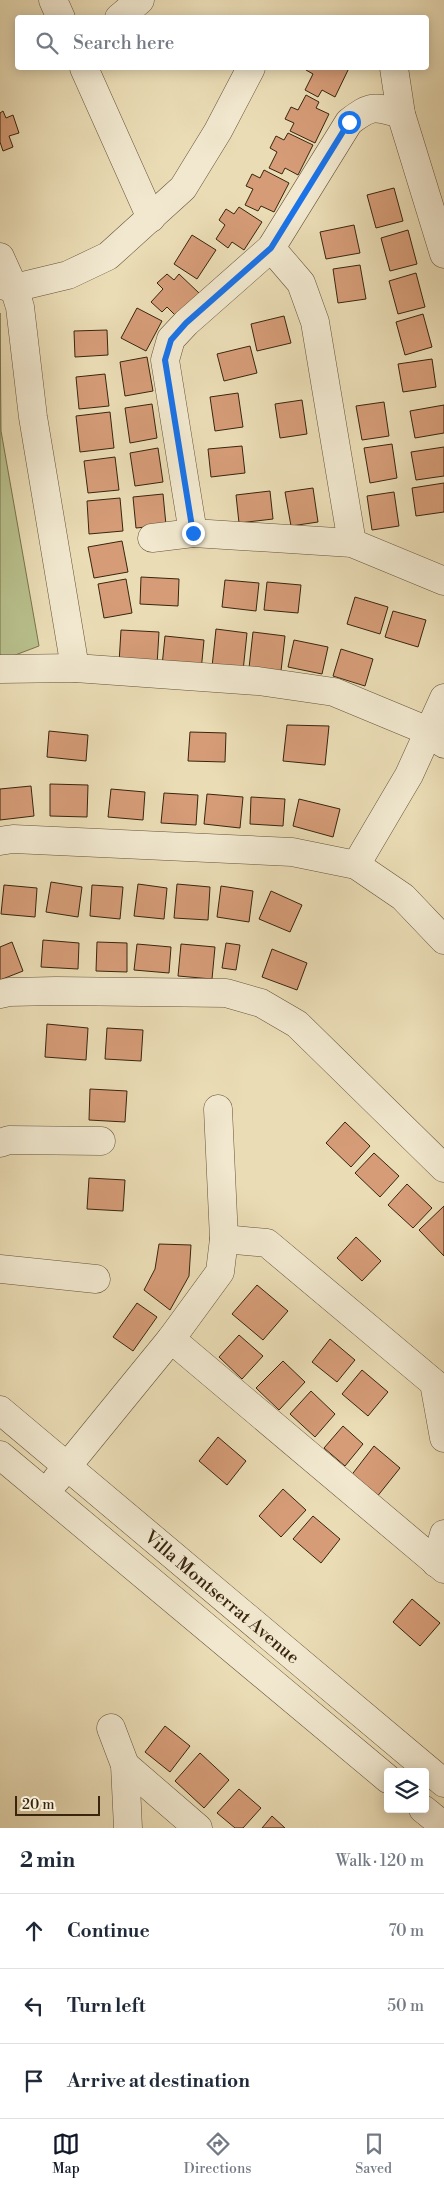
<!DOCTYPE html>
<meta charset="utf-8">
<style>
:root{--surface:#fff;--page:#f6f6f7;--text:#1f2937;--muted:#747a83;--line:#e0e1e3;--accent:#111827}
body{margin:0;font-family:"Libre Bodoni",serif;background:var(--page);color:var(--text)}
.controls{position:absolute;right:15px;bottom:15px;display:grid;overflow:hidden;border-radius:5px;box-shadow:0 2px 12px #0003}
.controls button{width:45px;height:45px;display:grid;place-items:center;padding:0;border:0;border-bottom:1px solid var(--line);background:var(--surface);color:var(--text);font:25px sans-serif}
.scale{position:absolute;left:15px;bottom:12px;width:85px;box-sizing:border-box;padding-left:5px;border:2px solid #39250e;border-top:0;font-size:14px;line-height:18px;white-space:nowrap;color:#39250e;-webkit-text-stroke:4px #f1e8cf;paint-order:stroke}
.stop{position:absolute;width:15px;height:15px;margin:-11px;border:4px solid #1a73e8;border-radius:50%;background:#fff}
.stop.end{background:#1a73e8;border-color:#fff;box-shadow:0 1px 5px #0008}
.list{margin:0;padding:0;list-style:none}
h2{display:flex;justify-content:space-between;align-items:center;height:65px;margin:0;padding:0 20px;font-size:21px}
h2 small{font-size:16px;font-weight:400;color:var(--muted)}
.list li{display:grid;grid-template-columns:32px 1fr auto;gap:15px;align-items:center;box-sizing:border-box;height:75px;padding:0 20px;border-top:1px solid var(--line)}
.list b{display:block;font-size:19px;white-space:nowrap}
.list em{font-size:16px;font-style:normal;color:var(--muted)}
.icon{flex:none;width:28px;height:28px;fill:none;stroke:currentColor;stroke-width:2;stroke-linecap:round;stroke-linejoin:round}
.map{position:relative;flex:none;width:444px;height:1828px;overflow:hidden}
.search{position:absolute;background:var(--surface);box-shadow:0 2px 12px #0003;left:15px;right:15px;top:15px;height:55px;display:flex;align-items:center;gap:12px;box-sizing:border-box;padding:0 18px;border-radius:5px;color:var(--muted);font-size:19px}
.sheet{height:290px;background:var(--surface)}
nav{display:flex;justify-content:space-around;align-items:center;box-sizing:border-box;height:70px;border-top:1px solid var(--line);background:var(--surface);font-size:14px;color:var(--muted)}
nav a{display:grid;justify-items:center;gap:2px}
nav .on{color:var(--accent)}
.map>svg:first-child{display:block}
</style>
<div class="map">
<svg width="444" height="1828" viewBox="0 0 444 1828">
<rect width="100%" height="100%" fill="#eadcb5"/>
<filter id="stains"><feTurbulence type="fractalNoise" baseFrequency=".004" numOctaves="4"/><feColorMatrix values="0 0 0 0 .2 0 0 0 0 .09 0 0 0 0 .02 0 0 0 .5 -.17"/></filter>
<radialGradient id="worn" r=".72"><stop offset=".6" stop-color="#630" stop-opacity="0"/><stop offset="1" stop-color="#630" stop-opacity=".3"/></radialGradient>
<polygon fill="#b8c08c" stroke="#78724d" points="0,313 1,431 39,646 2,660 0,660"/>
<g fill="#d59c77" stroke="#39250e">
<polygon points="308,68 349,68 335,97 322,90 318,97 305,90 313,74 306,70"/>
<polygon points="306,95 319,102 316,108 329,114 315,143 290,131 294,123 285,119 291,107 298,110"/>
<polygon points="3,111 6,118 13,115 19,133 9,136 13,147 3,151 0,142 0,113"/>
<polygon points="288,133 313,145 298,175 285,168 282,174 269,168 277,152 270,148 276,136 284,140"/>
<polygon points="264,170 289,183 274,212 261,206 258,211 245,205 253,189 246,186 252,174 260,178"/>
<polygon points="394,188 403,221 376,228 367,195"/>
<polygon points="239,207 262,222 244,250 232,242 228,248 216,239 225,225 219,220 226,209 234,214"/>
<polygon points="354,225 360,253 326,259 320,232"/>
<polygon points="408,230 417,264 390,271 381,238"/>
<polygon points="192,235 216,250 197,279 174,264"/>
<polygon points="360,265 366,299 338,303 333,269"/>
<polygon points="416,273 425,307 398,314 389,281"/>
<polygon points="167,274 174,280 179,274 199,293 177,317 167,307 162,312 151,302 163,289 157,283"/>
<polygon points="137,308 162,321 146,351 121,338"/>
<polygon points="423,314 432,347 405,355 396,322"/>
<polygon points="284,316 291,343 257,351 251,324"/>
<polygon points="107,330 108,355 75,357 74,331"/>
<polygon points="250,346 257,373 224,381 217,354"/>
<polygon points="147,357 153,391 125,396 120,362"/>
<polygon points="432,359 436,387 403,392 398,364"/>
<polygon points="105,374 109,406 79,409 76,377"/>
<polygon points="238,393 243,427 215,431 210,397"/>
<polygon points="302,400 307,434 280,438 275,404"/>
<polygon points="384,402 389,436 362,440 356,406"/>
<polygon points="152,404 157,438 130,443 125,408"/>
<polygon points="444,405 444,433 415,438 410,411"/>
<polygon points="110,412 114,448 80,452 76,416"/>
<polygon points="392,444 397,478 370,483 364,448"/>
<polygon points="242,446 245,473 211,477 208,449"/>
<polygon points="444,447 444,476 416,480 411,452"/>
<polygon points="158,448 163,482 135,486 130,453"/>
<polygon points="115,457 119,490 88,493 84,461"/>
<polygon points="444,483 444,512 416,516 412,488"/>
<polygon points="313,488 318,522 291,526 285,492"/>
<polygon points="270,491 273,519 239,523 236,495"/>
<polygon points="394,492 399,526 372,530 367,496"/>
<polygon points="163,494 166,525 136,528 133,497"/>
<polygon points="120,498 123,531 89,534 87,501"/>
<polygon points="122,541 128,572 94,578 88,547"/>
<polygon points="141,577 179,579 178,606 140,604"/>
<polygon points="126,579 132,613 104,618 98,584"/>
<polygon points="225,580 259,583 256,611 222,607"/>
<polygon points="267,582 301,585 298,613 264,610"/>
<polygon points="355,597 388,607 380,634 347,624"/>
<polygon points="393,611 426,620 418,647 385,637"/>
<polygon points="216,629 247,633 243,671 212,667"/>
<polygon points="121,630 159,632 157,665 119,663"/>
<polygon points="253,632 285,636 281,671 249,668"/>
<polygon points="165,636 204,640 201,671 162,666"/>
<polygon points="294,640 328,647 322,674 288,667"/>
<polygon points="341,649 373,659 365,686 333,676"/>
<polygon points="287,725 329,726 325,765 283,761"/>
<polygon points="49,731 88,735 86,761 47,757"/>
<polygon points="190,732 226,733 225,762 188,761"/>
<polygon points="50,784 88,785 87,817 50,816"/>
<polygon points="31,786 34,816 0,820 0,789"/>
<polygon points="111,789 145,792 143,820 108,817"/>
<polygon points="164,793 198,795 196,825 161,823"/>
<polygon points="207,794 243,797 240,828 204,824"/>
<polygon points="251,797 285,799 283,826 250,824"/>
<polygon points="299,799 340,809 333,837 293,826"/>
<polygon points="51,882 82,887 78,917 46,912"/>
<polygon points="138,884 167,888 164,919 134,916"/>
<polygon points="177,884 210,887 208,920 174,918"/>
<polygon points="4,885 37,888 35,917 1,914"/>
<polygon points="92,885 123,887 120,919 90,916"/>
<polygon points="221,886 253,891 249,922 217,917"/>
<polygon points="271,891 302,905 290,932 259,919"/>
<polygon points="43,940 79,943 78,969 41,967"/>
<polygon points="12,942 23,971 0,980 0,947"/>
<polygon points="97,942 127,943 127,972 96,971"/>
<polygon points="226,943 240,945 236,970 222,968"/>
<polygon points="137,944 171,947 169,973 134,970"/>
<polygon points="181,944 215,947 212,979 178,976"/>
<polygon points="272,949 307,963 297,990 262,977"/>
<polygon points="47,1024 88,1028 86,1060 45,1057"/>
<polygon points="107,1028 143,1030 141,1061 105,1059"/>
<polygon points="90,1089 127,1091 125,1122 89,1120"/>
<polygon points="345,1122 370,1146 351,1167 326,1143"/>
<polygon points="374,1153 399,1176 380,1197 355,1173"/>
<polygon points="89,1178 125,1180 123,1211 87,1209"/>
<polygon points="407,1184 432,1208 413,1228 388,1205"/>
<polygon points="444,1206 444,1256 419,1230"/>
<polygon points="356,1237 381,1261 362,1281 337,1258"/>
<polygon points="159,1244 191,1245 189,1276 170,1310 144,1290 155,1269"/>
<polygon points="257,1285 288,1311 263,1340 232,1314"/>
<polygon points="137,1303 157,1317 133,1351 113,1337"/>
<polygon points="239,1335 263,1356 242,1379 219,1357"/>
<polygon points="330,1339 355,1360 337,1382 312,1362"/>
<polygon points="283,1361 305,1382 279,1410 256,1388"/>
<polygon points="362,1370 388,1392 368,1416 342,1394"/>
<polygon points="311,1391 335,1414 315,1437 290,1414"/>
<polygon points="343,1426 363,1444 345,1466 324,1448"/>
<polygon points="218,1437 246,1461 227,1485 199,1461"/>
<polygon points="374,1446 400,1468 376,1498 350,1477"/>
<polygon points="283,1489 306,1510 281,1537 259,1516"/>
<polygon points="313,1516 340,1539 321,1563 293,1539"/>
<polygon points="412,1599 440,1623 420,1646 393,1622"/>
<polygon points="165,1726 190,1746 170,1772 145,1752"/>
<polygon points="200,1753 229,1780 204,1808 175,1781"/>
<polygon points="239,1789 261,1808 243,1828 235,1828 217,1813"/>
<polygon points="272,1816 285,1828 262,1828"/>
</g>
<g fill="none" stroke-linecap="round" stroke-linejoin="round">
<defs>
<g id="minor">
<polyline points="53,0 61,18"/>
<polyline points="119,18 140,0"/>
<polyline points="84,68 151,218"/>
<polyline points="394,68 401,114 444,254"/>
<polyline points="271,248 301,283 315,322 352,543"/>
<polyline points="0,257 14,288 20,307 33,417 75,668"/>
<polyline points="0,285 14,288 68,275 108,256 183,188 218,131 251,68"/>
<path d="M193,533L165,360L171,339L186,323L271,248L349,122C371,105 374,106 401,114"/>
<polyline points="152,538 193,533 352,543 444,581"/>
<polyline points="0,669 75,668 258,681 334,692 428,731 444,744"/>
<polyline points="0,841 13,839 292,852 356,865 403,897 444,940"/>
<polyline points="356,865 409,775 444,698"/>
<polyline points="0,994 9,992 56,991 226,993 261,1003 297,1024 444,1168"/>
<polyline points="0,1143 9,1140 101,1141"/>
<polyline points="224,1239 267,1243 434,1383 444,1438"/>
<polyline points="0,1269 96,1279"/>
<polyline points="171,1339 444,1569"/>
<polyline points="0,1410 444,1783"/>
<polyline points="0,1455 388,1779"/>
<polyline points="56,1480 171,1339 220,1272 224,1239 218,1109"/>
<polyline points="436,1563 444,1534"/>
<polyline points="111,1728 125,1765 128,1828"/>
<polyline points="125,1765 198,1828"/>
<polyline points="423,1809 444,1826"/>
</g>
</defs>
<use href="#minor" stroke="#655338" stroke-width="29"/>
<use href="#minor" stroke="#f1e8cf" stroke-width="28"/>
</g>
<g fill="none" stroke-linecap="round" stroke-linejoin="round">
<polyline stroke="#1a73e8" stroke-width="6" points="193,533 165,360 171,340 186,323 271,248 349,122"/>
</g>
<g text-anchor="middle" stroke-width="4" stroke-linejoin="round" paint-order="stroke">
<g font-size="18" fill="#39250e" stroke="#f1e8cf">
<text transform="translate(222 1597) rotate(40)" y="6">Villa Montserrat Avenue</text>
</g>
</g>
<rect width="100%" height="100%" filter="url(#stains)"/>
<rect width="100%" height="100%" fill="url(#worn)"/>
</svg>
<div class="controls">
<button><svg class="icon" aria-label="layers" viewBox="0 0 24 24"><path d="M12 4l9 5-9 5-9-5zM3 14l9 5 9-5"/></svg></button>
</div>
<div class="scale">20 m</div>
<div class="stop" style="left:349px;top:122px"></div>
<div class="stop end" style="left:193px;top:533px"></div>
<div class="search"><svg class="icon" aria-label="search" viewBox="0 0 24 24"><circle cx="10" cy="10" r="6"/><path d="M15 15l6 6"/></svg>Search here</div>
</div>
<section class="sheet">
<h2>2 min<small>Walk · 120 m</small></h2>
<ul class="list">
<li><svg class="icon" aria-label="ahead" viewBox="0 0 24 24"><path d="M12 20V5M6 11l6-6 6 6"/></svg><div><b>Continue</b></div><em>70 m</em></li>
<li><svg class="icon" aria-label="left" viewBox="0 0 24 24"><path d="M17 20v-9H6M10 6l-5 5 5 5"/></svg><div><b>Turn left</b></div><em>50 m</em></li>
<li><svg class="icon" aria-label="arrive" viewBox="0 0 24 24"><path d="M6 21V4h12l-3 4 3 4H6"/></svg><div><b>Arrive at destination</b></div></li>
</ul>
</section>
<nav>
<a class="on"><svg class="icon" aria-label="map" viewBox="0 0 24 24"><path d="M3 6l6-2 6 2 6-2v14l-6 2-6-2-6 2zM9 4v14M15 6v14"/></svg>Map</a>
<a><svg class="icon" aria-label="directions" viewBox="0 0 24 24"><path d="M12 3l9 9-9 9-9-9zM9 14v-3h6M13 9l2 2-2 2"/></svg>Directions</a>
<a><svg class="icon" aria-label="saved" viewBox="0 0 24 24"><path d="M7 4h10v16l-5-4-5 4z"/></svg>Saved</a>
</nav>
